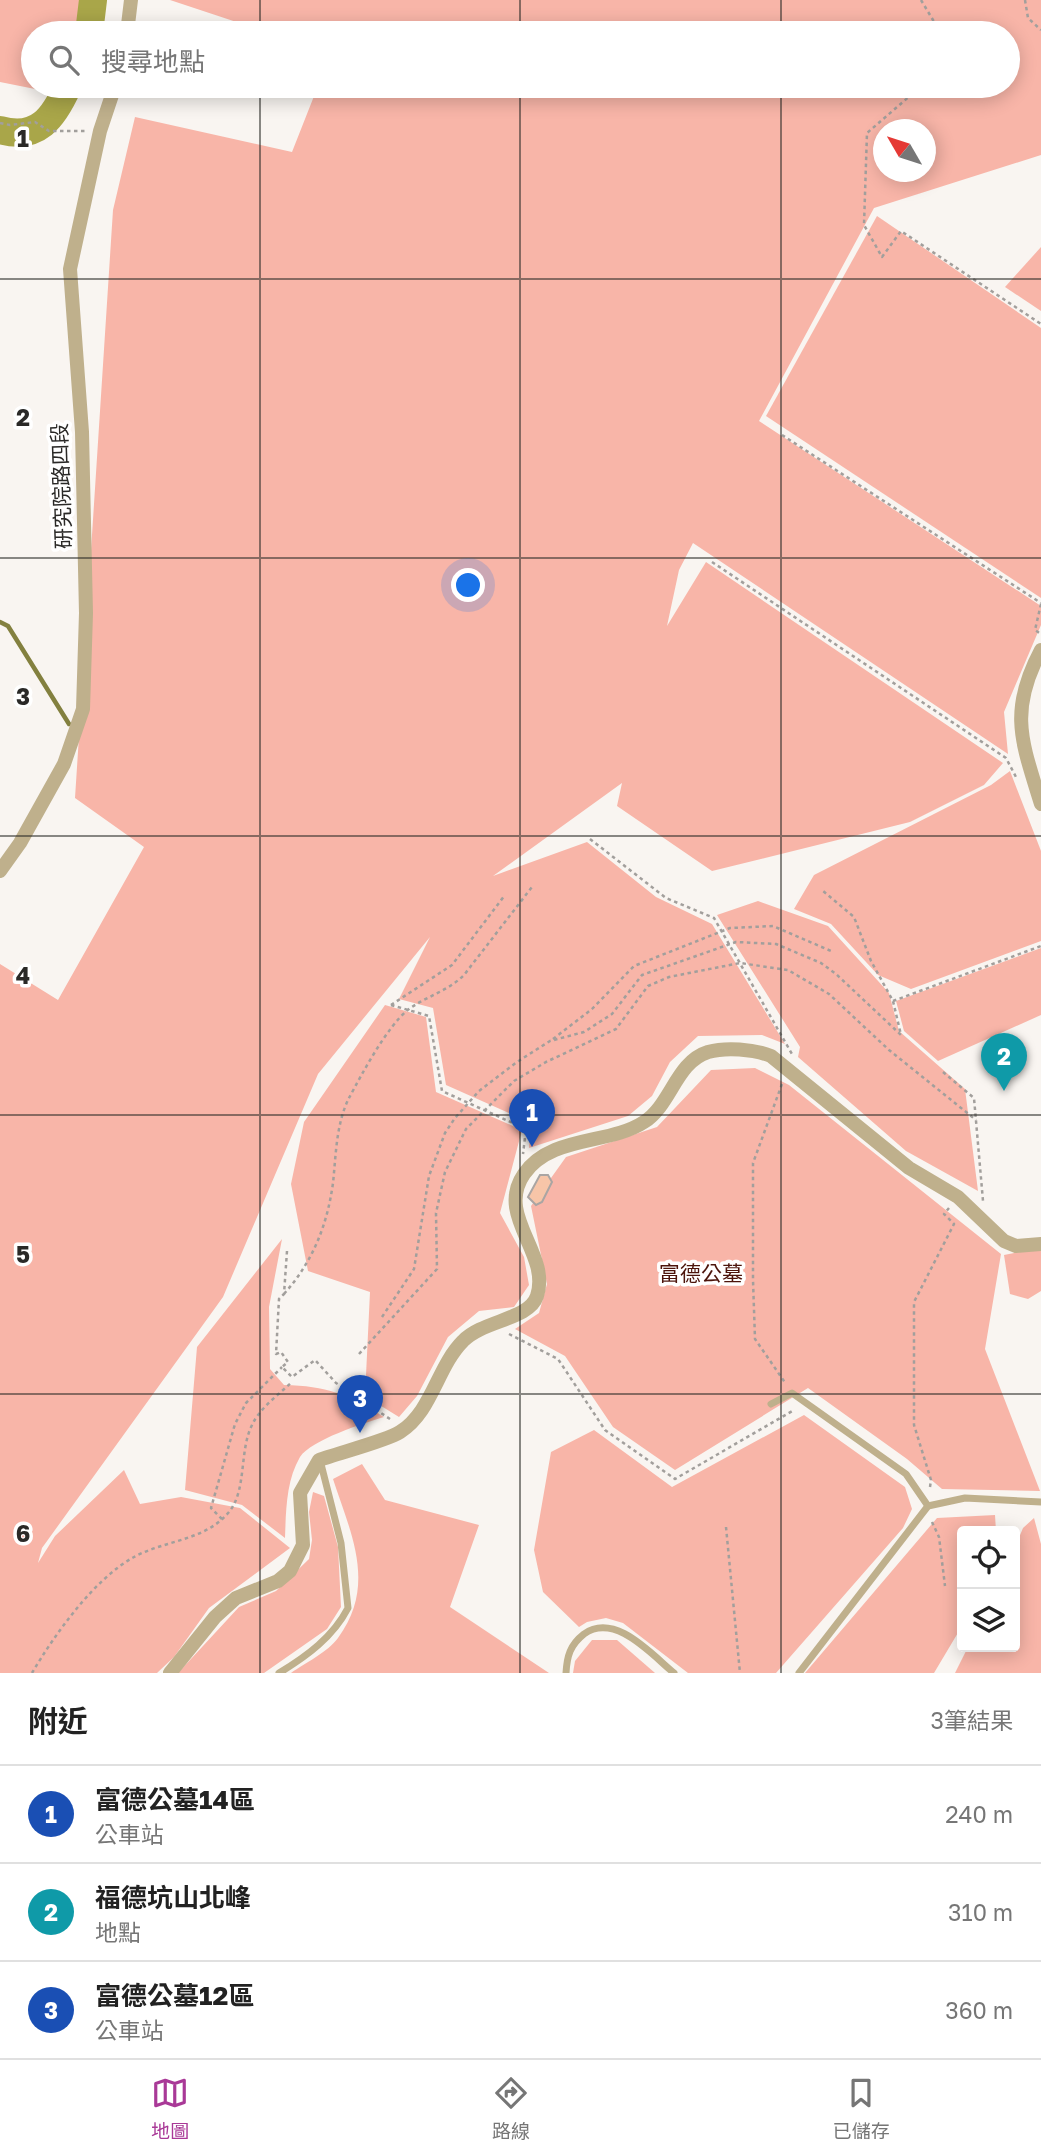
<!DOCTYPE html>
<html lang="zh-TW">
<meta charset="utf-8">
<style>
:root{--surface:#fff;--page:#f6f6f6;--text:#222;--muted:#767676;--line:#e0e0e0;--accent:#a93997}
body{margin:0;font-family:"Golos Text","Noto Sans TC",sans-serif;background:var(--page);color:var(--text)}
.controls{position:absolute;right:21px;bottom:21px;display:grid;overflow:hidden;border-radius:7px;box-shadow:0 4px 18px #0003}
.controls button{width:63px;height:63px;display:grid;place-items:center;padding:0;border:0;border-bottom:2px solid var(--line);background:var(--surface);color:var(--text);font:35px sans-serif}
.compass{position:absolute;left:873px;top:119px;width:63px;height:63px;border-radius:50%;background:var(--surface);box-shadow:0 4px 18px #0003;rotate:309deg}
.you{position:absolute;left:469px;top:586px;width:24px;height:24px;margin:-18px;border:5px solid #fff;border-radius:50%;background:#1a73e8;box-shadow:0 0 0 10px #1a73e833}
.badge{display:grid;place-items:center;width:46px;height:46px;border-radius:50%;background:var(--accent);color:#fff;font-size:23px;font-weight:700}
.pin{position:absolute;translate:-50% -58px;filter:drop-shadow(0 2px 4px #0008)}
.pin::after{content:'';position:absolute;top:37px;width:24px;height:21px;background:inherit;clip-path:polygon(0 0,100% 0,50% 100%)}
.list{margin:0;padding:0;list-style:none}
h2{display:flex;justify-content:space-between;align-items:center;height:91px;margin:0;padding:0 28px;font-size:30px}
h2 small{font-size:23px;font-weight:400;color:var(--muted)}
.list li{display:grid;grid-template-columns:46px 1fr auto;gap:21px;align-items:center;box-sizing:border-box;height:98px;padding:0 28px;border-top:2px solid var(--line)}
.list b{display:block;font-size:26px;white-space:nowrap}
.list p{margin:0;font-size:23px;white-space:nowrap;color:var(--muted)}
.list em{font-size:23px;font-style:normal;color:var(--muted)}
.icon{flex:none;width:38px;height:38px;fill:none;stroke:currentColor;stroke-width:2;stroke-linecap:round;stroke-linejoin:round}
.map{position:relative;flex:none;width:1041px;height:1673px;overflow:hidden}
.search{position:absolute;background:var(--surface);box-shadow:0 4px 18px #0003;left:21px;right:21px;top:21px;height:77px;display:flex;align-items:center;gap:18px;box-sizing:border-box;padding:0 24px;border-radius:38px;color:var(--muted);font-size:26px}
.sheet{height:385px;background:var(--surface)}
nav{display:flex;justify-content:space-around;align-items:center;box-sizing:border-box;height:98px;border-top:2px solid var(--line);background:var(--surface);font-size:19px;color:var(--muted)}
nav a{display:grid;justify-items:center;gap:4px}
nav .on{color:var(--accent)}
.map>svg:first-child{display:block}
</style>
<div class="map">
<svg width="1041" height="1673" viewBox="0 0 1041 1673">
<rect width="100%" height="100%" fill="#f9f5f1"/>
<g fill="#f8b5a8" fill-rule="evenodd">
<polygon points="0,0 89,0 98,3 93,33 33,33 33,86 83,86 80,98 0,82"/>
<path d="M170,0H1041V155L874,208L759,421L1041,606V625L1004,712L1008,754L693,543L679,570L667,626L706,562L1003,763L984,785L910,822L712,871L617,806L622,783L493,876L587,842L656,897L712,924L785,1044L762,1035L698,1036L670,1062L652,1096L628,1116L529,1148L531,1123L446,1085L433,1008L399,999L430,937L318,1074L223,1297L42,1548L38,1563L55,1536L124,1470L140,1504L181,1497L240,1508L290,1548L209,1608L174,1657L157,1673H0V964L58,1000L144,847L75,798L113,210L135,117L292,152L318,86H1008V33H270ZM884,130H926V172H884Z"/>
<polygon points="877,216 1041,328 1041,598 766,416"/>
<polygon points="1041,247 1041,311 1005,287"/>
<polygon points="1010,771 1041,851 1041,941 911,989 878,975 831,924 794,909 814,875 991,785"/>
<polygon points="758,901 828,926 889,993 899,1031 965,1089 978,1191 906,1151 798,1057 800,1047 717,915"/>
<polygon points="1041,948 1041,1015 938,1061 904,1031 896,1001"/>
<polygon points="385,1005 426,1017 436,1092 522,1130 500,1213 524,1257 529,1285 514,1307 479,1311 448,1337 417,1396 399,1417 365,1396 370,1292 308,1271 291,1184 304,1122"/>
<polygon points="755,1068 789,1085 1001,1254 985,1349 1040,1491 942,1489 907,1459 808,1388 675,1470 613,1427 565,1356 515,1329 539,1313 547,1284 531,1206 566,1157 657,1127 711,1070"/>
<path d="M282,1239L269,1307L270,1369L284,1385C327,1386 347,1394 384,1417C364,1423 311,1440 300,1457C286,1481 286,1511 285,1538L242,1505L185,1490L197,1347Z"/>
<polygon points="1041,1248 1041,1291 1028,1299 1010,1294 1004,1255"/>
<polygon points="804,1415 905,1487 912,1509 903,1528 776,1673 688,1673 623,1623 606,1618 587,1622 579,1627 543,1592 534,1550 551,1452 594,1430 672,1487"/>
<path d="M362,1464L385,1500L479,1525L450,1607L549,1673H291C305,1663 328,1652 338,1638C377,1585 351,1534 333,1479Z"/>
<polygon points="313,1492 324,1496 338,1547 341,1607 327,1629 264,1673 178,1673 239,1607 276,1591 309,1559 312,1540 309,1512"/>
<polygon points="995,1515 996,1531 962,1531 962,1626 934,1673 805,1673 937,1518"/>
<polygon points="1034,1518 1041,1544 1041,1673 955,1673 968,1647 1015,1647 1015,1547 1023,1528"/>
<polygon points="592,1640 617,1640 655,1673 573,1673 575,1661"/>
</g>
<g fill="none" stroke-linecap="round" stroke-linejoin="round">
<polyline stroke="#83803f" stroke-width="4.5" points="0,622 8,626 69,724"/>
<g stroke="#a9a649" stroke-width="28">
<polyline points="89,33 93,0"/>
<path d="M0,130C38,141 54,117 68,86"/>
</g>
</g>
<polygon fill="#f7c5a8" stroke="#aaa5a3" stroke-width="2" points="540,1175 548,1175 552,1182 542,1202 536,1205 528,1197"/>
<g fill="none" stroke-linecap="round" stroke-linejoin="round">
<g stroke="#a29f9c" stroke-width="2.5" stroke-dasharray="3.5 3.5" stroke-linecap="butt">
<polyline points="921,0 936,25 931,33"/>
<polyline points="1025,0 1028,18 1041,30"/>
<polyline points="913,86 911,95 867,133 864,225 882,257 901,231 1041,324"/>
<polyline points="0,123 10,125 35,122 49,131 85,131"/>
<polyline points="782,435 1041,603"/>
<polyline points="712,562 1006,758 1016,777"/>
<polyline points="1041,604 1035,630 1041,634"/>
<polyline points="590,839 666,898 714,918 792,1054"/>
<polyline points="893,1001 1041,946"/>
<polyline points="391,1005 429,1016 442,1091 526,1129 523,1154"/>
<polyline points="391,1005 452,965 505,895"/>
<polyline points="553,1039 592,1009 634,966 730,928 773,926 831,951"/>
<polyline points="943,1072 974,1098 983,1201"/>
<polyline points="782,1084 753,1163 753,1280 755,1339 786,1384"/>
<polyline points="287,1251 284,1294 279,1299 276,1354 281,1352 288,1362 282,1367 292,1377 315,1360 336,1383 390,1419"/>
<path d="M284,1294C313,1261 327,1226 333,1183C336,1155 336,1124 349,1098C362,1074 387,1026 409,1009C427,996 448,991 464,975L532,887"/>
<polyline points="382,1317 414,1269 429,1176 445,1133 455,1118 479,1091 517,1062 550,1041 584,1032 612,1014 642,975 736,942 776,944 821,963 836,974 901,1035 893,1001 871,961 854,917 823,891"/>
<polyline points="509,1334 558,1359 605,1430 675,1479 794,1410"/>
<polyline points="359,1354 437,1269 436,1213 445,1172 466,1129 514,1081 546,1062 616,1029 648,986 669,977 740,963 788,970 829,994 889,1050 976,1120"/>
<polyline points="930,1487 931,1480 914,1425 914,1302 954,1224 944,1214 949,1208"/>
<polyline points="222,1519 211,1508 235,1424 246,1403 282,1367"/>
<polyline points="932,1522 939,1537 945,1586"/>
<polyline points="726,1527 740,1673"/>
<path d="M32,1673C55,1634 94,1579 134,1557C165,1540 205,1541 229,1512C247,1490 239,1451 252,1425C260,1408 278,1395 292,1382"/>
</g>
<g stroke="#bfb08c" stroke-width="7">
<polyline points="771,1404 792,1393 906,1474 928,1506"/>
<path d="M279,1673C307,1656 333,1637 348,1608L341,1543L320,1460"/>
<path d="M566,1673C567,1656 570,1645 584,1634C615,1612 651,1654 674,1673"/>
<polyline points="799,1673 928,1506 965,1498 1041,1502"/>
</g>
<g stroke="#bfb08c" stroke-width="14">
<polyline points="127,33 131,0"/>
<path d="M1041,650C1008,712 1022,742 1041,804"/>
<polyline points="0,871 20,843 64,764 83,709 86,613 82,432 70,269 100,131 115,86"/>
<path d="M170,1673L215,1617L236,1598L278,1581L290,1571L303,1545L300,1493L319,1460C338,1453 386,1441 400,1432C432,1412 437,1367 463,1341C483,1320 529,1320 537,1296C551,1253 495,1216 524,1174C551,1135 609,1145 644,1122C671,1105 676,1062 708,1052C726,1047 753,1049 771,1056L909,1168L958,1197L1004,1241L1016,1246L1041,1244"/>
</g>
</g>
<path fill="none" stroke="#2a2927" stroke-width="2" stroke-opacity="0.55" d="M260,0V33M520,0V33M781,0V33M260,86V1673M520,86V1673M781,86V1673M0,279H1041M0,558H1041M0,836H1041M0,1115H1041M0,1394H1041"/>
<g text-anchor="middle" stroke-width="7" stroke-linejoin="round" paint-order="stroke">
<g font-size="21" fill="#2a2927" stroke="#fff">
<text transform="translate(62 486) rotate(-92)" y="7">研究院路四段</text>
</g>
<g font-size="21" fill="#4c140b" stroke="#fff">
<text x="701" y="1281">富德公墓</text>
</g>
</g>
<g font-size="23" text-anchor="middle" font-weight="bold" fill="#2a2927" stroke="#fff" stroke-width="7" stroke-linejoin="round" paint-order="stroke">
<text x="23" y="147">1</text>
<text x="23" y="426">2</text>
<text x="23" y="705">3</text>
<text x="23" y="984">4</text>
<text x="23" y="1263">5</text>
<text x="23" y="1542">6</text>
</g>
</svg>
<div class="controls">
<button><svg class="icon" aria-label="locate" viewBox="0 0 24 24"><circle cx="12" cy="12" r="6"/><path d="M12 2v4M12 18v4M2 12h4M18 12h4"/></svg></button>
<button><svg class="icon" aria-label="layers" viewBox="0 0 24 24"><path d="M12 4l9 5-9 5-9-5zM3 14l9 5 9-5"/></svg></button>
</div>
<svg class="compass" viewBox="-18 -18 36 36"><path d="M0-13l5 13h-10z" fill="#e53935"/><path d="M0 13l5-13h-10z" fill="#767676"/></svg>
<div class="you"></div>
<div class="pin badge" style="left:532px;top:1147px;background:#1a4fb4">1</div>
<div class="pin badge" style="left:1004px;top:1091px;background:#0f9aa8">2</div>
<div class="pin badge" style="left:360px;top:1433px;background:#1a4fb4">3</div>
<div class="search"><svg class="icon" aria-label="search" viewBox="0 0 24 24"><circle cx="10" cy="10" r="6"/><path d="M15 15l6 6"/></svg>搜尋地點</div>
</div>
<section class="sheet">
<h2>附近<small>3筆結果</small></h2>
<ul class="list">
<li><span class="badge" style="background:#1a4fb4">1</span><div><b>富德公墓14區</b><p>公車站</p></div><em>240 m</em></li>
<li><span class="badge" style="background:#0f9aa8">2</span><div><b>福德坑山北峰</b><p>地點</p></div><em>310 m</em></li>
<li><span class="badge" style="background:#1a4fb4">3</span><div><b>富德公墓12區</b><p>公車站</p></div><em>360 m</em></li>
</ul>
</section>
<nav>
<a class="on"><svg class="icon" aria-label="map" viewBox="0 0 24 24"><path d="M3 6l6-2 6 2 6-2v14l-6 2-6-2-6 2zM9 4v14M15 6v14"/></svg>地圖</a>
<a><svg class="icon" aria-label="directions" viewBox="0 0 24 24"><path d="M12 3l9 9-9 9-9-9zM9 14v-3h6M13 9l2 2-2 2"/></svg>路線</a>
<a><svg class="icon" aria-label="saved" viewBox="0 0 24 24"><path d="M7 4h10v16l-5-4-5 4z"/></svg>已儲存</a>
</nav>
